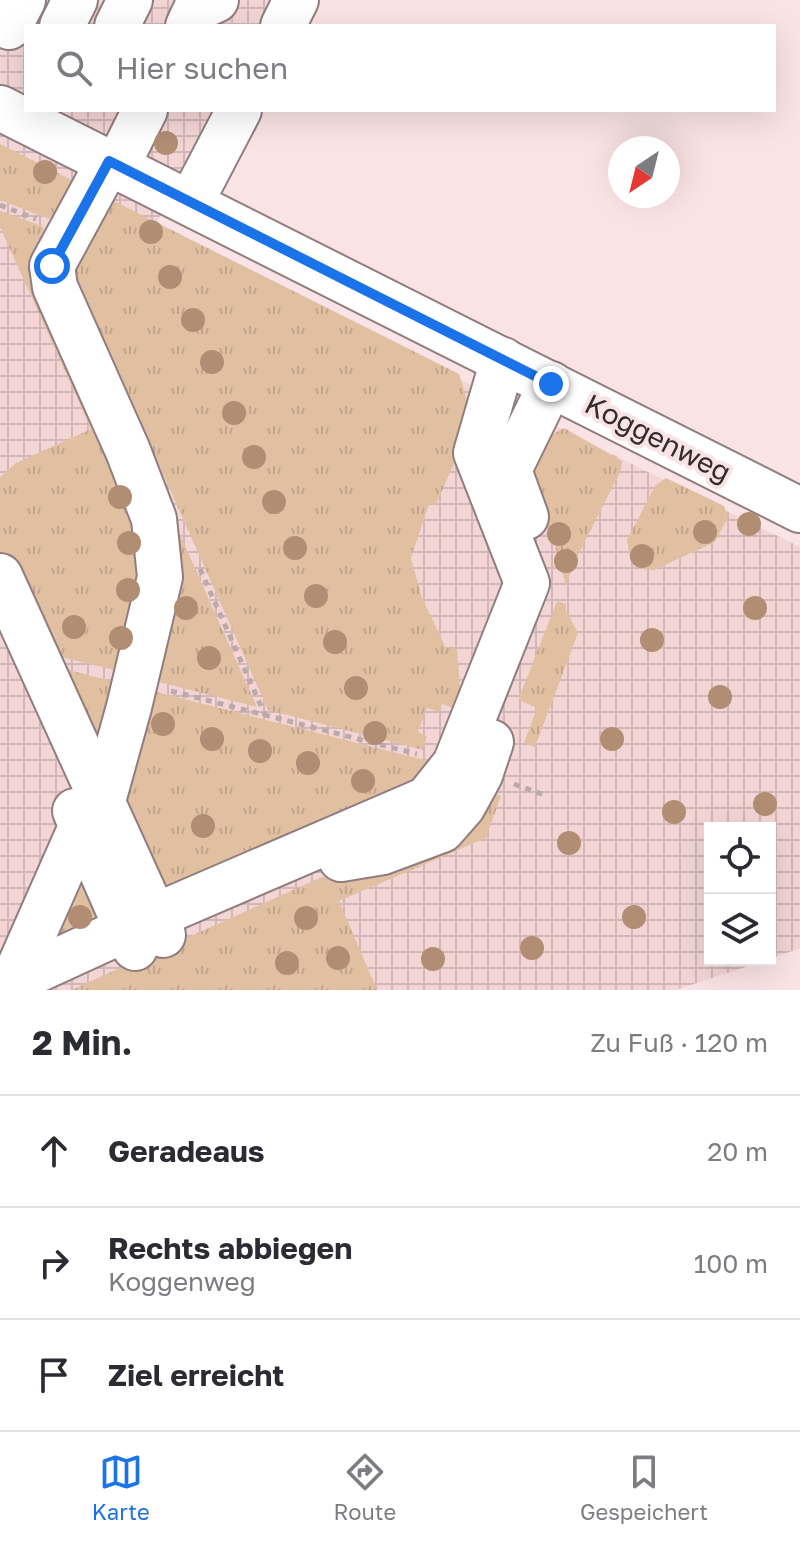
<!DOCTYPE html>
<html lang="de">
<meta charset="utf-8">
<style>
:root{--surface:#fff;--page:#f2f2f3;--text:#2b2b33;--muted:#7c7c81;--line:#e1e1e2;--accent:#1a73e8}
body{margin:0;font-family:"Golos Text",sans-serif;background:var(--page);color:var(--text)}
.controls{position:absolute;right:24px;bottom:24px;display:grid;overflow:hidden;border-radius:0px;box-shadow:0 8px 32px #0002}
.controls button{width:72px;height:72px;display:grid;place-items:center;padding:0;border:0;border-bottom:2px solid var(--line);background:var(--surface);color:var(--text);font:40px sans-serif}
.compass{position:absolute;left:608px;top:136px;width:72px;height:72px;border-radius:50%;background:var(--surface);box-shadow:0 8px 32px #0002;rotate:215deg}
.stop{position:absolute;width:24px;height:24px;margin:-18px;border:6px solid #1a73e8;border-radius:50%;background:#fff}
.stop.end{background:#1a73e8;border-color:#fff;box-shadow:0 2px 8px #0008}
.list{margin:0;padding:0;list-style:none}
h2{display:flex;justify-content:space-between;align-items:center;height:104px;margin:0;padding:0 32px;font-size:34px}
h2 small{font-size:26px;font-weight:400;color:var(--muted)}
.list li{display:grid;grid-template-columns:52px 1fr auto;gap:24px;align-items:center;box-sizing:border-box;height:112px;padding:0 32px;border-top:2px solid var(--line)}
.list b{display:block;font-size:30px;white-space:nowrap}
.list p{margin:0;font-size:26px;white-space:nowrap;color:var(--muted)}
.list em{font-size:26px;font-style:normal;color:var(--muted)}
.icon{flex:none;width:44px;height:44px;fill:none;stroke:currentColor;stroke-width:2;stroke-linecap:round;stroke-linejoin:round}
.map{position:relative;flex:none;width:800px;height:990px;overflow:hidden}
.search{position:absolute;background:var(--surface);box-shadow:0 8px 32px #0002;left:24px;right:24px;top:24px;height:88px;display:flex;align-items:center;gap:20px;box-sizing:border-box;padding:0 28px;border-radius:0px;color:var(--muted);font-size:30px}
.sheet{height:440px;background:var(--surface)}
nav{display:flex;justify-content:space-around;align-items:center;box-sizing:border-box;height:112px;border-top:2px solid var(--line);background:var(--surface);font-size:22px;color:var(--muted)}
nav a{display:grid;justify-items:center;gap:4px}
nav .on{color:var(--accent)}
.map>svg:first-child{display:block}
</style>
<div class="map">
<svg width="800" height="990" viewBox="0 0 800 990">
<defs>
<pattern id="industrial-grid" width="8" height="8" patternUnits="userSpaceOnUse" patternTransform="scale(2)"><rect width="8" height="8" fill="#f3d5d6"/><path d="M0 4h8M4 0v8" fill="none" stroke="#d1b7b8"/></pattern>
<pattern id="grass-tufts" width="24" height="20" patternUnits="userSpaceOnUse" patternTransform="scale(2)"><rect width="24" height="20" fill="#e1c0a2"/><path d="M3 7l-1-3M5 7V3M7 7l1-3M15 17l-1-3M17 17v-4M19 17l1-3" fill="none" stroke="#c2a58c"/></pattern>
</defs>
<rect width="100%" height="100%" fill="#fae3e4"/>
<polygon fill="url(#industrial-grid)" points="0,0 271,0 258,26 26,26 26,110 214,110 154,228 800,547 800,948 770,959 770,828 710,828 710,960 766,960 676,990 0,990"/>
<g fill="url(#grass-tufts)">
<path d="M0,144L459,374C463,387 469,402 468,416C465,447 447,477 436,505L429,504L411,558L422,598L446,648L457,649L462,711L442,704L439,712L427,708L418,732L427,736L423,750L268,710L71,267L99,230L55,211L49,219L0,200Z"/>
<polygon points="0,211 42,226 44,229 31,256 33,269 145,526 131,674 44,653 0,558 0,477 16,463 91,429 0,227"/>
<polygon points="66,279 257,707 147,679 169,590"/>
<polygon points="564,428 622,461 621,470 575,561 566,586 555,546 527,485 548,437"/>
<polygon points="666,478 724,506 728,517 715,542 654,570 643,569 630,559 627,540 655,486"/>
<polygon points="557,601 566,604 566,610 578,633 535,747 524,743 537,708 521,701 519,698"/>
<polygon points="49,665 127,685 101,782"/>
<polygon points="145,689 440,764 432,774 177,887 160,883 112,805"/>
<polygon points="485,790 501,796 486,838 339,901 377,990 71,990 322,877 388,875 464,841"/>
<polygon points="83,881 111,924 48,958 78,883"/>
</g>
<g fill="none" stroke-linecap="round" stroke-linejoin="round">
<defs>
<g id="minor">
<polyline points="62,26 75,0"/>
<polyline points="117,26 130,0"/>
<polyline points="188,26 196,9 216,0"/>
<polyline points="283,26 296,0"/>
<polyline points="9,27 23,0"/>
<polyline points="0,108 800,510"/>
<polyline points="117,166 145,110"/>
<polyline points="191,202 239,110"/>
<polyline points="526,517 509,470 551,384"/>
<polyline points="0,576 163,935"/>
<polyline points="75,811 135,948"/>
<polyline points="341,859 383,852 442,830 463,806 480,775 491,742"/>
<polyline points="13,981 81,827 103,801 129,707 160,577 154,519 128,451 55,287 52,266 109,161"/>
<polyline points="0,987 155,916 427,799 455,764 527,583 476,453 503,360"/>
</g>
</defs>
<use href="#minor" stroke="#917d7e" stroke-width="48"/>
<g stroke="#bca9aa" stroke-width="5" stroke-dasharray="6 6" stroke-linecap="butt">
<polyline points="0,205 36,219"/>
<polyline points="200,569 265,715"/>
<polyline points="171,691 417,754"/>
<polyline points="514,784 547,796"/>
</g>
<use href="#minor" stroke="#fff" stroke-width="44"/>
</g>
<g fill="#b08d73">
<circle cx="166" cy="143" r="12"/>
<circle cx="45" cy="172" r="12"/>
<circle cx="151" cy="232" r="12"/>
<circle cx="170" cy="277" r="12"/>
<circle cx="193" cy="320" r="12"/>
<circle cx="212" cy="362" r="12"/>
<circle cx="234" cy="413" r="12"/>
<circle cx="254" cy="457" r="12"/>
<circle cx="120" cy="497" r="12"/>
<circle cx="274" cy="502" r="12"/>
<circle cx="749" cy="524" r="12"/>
<circle cx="705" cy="532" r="12"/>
<circle cx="559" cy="534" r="12"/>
<circle cx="129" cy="543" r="12"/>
<circle cx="295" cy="548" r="12"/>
<circle cx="642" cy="556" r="12"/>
<circle cx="566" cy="561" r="12"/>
<circle cx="128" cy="590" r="12"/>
<circle cx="316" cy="596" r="12"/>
<circle cx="186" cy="608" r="12"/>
<circle cx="755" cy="608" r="12"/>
<circle cx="74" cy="627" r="12"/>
<circle cx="121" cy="638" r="12"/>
<circle cx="652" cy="640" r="12"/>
<circle cx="335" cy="642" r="12"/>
<circle cx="209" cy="658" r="12"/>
<circle cx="356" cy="688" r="12"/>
<circle cx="720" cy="697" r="12"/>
<circle cx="163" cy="724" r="12"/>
<circle cx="375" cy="733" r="12"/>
<circle cx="212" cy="739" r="12"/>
<circle cx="612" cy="739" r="12"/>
<circle cx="260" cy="751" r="12"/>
<circle cx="308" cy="763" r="12"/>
<circle cx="363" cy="781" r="12"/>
<circle cx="765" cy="804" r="12"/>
<circle cx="674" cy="812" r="12"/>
<circle cx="203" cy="826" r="12"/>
<circle cx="569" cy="843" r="12"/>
<circle cx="80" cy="917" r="12"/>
<circle cx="634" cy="917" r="12"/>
<circle cx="306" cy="918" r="12"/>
<circle cx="532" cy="948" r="12"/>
<circle cx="338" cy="958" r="12"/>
<circle cx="433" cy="959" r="12"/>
<circle cx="287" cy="963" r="12"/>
</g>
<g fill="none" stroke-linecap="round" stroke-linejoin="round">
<polyline stroke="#1a73e8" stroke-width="10" points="52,266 109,161 551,384"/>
</g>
<g text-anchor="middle" stroke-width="8" stroke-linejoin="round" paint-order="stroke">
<g font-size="28" fill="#342b2c" stroke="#fae3e4">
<text transform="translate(658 438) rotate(27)" y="10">Koggenweg</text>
</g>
</g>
</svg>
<div class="controls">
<button><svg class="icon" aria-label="locate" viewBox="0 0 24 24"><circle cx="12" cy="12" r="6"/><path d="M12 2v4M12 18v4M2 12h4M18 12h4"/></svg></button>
<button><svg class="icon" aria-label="layers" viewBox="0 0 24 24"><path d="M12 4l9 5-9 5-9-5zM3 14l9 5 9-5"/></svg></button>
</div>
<svg class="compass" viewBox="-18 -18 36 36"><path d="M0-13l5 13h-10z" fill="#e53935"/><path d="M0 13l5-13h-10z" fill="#7c7c81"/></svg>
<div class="stop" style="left:52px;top:266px"></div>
<div class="stop end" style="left:551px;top:384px"></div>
<div class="search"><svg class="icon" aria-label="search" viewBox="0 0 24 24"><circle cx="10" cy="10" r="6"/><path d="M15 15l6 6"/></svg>Hier suchen</div>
</div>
<section class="sheet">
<h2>2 Min.<small>Zu Fuß · 120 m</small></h2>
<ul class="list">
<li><svg class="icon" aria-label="ahead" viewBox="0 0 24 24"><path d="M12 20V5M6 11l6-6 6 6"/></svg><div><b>Geradeaus</b></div><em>20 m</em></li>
<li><svg class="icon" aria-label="right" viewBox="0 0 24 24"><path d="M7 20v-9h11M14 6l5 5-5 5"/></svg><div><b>Rechts abbiegen</b><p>Koggenweg</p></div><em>100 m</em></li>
<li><svg class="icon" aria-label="arrive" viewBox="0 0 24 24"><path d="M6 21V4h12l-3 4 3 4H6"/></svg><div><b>Ziel erreicht</b></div></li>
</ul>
</section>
<nav>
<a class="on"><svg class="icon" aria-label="map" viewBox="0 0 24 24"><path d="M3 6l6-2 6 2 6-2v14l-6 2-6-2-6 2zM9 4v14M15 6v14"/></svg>Karte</a>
<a><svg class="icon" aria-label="directions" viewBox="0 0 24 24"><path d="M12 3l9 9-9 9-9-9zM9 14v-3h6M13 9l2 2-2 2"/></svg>Route</a>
<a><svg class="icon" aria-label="saved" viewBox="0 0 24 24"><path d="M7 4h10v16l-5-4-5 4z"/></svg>Gespeichert</a>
</nav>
